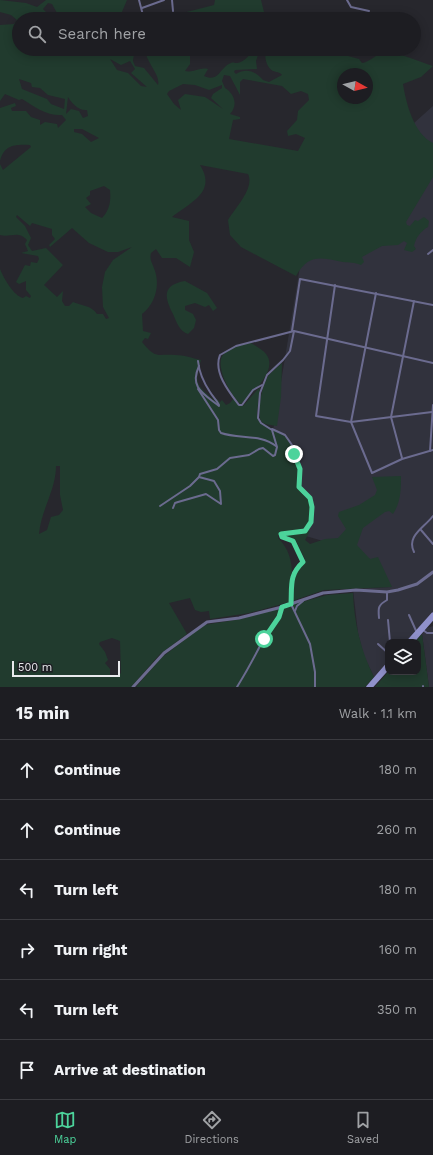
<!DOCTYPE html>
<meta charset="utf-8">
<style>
:root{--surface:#1d1d22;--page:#2a2a2f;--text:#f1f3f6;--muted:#a0a2a5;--line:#3b3b40;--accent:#4cd39b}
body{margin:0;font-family:"Work Sans",sans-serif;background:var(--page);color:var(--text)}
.controls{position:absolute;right:12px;bottom:12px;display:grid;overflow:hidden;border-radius:8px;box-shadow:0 2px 10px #0003}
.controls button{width:36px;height:36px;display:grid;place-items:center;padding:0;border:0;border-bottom:1px solid var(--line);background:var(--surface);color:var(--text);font:20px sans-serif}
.compass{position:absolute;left:337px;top:68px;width:36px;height:36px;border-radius:50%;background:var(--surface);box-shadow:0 2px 10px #0003;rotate:98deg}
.scale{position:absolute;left:12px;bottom:10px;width:108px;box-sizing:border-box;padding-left:4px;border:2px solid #e9eaed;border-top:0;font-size:11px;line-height:14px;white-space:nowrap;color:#e9eaed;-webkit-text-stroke:3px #1d1e23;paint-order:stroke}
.stop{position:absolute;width:12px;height:12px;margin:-9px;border:3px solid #4cd39b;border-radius:50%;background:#fff}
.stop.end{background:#4cd39b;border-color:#fff;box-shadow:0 1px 4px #0008}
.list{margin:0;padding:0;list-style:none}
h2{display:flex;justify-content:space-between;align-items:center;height:52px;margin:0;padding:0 16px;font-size:17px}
h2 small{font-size:13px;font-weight:400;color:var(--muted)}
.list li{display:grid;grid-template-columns:26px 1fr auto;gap:12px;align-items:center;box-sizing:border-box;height:60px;padding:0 16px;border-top:1px solid var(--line)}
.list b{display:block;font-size:15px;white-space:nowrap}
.list em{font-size:13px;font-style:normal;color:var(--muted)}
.icon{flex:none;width:22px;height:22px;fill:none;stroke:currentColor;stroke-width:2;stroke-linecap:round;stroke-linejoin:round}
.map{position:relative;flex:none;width:433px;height:687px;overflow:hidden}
.search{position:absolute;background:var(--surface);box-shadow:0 2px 10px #0003;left:12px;right:12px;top:12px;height:44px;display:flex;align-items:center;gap:10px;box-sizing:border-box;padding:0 14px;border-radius:22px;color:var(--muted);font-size:15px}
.sheet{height:412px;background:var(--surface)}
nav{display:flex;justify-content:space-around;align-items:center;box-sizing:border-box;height:56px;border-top:1px solid var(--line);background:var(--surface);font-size:11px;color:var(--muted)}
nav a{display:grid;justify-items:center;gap:2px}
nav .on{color:var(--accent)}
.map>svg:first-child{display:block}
</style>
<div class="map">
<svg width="433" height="687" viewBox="0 0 433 687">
<rect width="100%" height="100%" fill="#27272d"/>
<g fill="#31323d">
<polygon points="433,106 433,612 406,642 388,642 388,662 374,677 364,656 358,633 353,589 391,587 370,559 340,546 258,522 308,218"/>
<polygon points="433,626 433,687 429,687 422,634 427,628"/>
</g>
<g fill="#213b2e" fill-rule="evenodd">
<path d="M0,0L26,3L37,7L46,0H127L119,19H57V13L52,4L48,3L43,9L53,19H19V49H144L134,54L133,61L135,66L144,68L158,85C161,75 145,61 145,49H192L196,54L198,49H200L197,56L190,55V64L185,71C194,73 199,67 208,69L204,76C219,83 220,67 231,63C233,62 234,63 237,63C244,62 248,56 253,52H246L241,55L240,49H260L256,61L257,69L235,70L234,72L236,74C247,67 256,72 263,80L269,82L282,75C280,72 276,72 273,71C266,67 264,56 266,49H348V56L359,59L362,63C369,62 374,56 381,54C399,51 417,61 433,66L421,77L403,84C406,103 414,134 433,143V177L406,222L407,225L410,226L415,220L418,221L424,217L429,221L428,227C421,231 416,237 414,246L416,249L412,252L404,250L407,243L404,241L398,245L382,246L362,257L364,262L361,265C354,262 350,263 343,262C321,258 309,253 296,276L241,247L230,235L228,220C235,208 255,188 248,174L200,165C217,192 191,202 172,217L189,221V240L194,252L190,267L176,258H162L156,249L151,253C149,260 153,264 155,271C160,286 155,304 142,314L143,331L151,333L148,339L145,338L142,342C156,359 156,354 175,355C184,355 192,358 201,360C194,384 196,384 215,401L217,399L220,402L222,400L226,405L230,403L234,398L239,405L243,406L257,390L260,388L257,413L258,420L286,437L292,447L298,467L297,485C300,490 304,494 308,498C314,506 312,522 306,529L280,533L278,535V538C296,555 293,580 289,602L249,613L210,619L209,611L201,612L195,610L190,598L169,603L187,634L160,654L131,687H0V269C4,279 14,296 23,298L26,296L30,298L31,296L26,290V281L19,284L16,282L25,265L30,266L31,262L37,263L39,259L38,256L21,253L28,251L25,244L27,240C18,230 10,238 0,235V164L3,170L31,147L30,145C15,144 4,145 0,161V108L15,103L16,106L11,108L12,111H26L31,117L40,120V125L45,122L57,124L58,128L66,120L62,115C47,116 35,107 22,99L19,100L5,94L0,101V25L14,24L17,20L11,15L0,12ZM110,59L121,65L130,61L135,69L131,73L147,87L141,86L128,73L117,70ZM343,74H367V98H343ZM224,75L230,76L240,95V82L243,79L282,86L291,94L301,91L308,94L309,100L298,111L297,120L287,131L288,136L296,134L305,138L298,151L229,139L233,120L240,119V117L230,114C238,106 235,94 225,88L222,81ZM19,79L31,83L32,87L40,88L48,95L65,99L64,109L51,104L47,99L22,89ZM183,84L195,85L209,90L222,85V88L213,94L211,98L223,109L205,97L185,94L178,100L181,110L174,104L167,94L169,91ZM68,97C71,102 78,111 87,110L88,116L83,118L79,111L71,109L66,114ZM74,129H82L99,138L91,142L82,134L74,132ZM104,186L110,190C111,200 110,210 102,218L91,213L85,207L91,204L86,198L90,195V191ZM17,215L30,226L32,223L52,229V235L55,239L49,245L50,247L72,228L89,243L108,252H118L132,247L113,260L105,272L102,287L103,307L109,318L106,319L103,314H97C91,305 82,306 73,302L69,306H65L62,301L63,291L57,297L44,285L63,265L46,248L32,251L28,245L31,238L25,226L16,217ZM56,466H60V495L63,510L59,515L51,517L47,530L39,534C41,510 56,490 56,466ZM112,638L120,641L121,673L118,676H110V669L105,663L108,660L105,652L99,644L100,642Z"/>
<polygon points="215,0 261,0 264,12 271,19 171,19 171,16 214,5"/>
<path d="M185,281L207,293L217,308L213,311L209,305L205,307L195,303L185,306V310L193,314L196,320L194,328L188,334C180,332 176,321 173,314C165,298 161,285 185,281Z"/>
<path d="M251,343C256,346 263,350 266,354C279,370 251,394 241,404C232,398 214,366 223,355C229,347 242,345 251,343Z"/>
<path d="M282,363L281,397L277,426C272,425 265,425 262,422C255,415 263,383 268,376C272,371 278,367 282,363Z"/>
<path d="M401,476C401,489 401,502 393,514L389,511L385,512L363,528L357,545L370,559L378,557L392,587L324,590L292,601C292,586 291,573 304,564L305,559L296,541L284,535L310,531L305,540L310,544L325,539L338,538L346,529L338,516L339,512L359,505L375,495L377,490L372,477Z"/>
<path d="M353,593C354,623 361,651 374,677L365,687H136L161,658L204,625L241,619L327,595Z"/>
<polygon points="422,634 429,687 375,687 388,672 418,672 418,642 415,642"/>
</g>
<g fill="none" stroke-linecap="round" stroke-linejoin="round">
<g stroke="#6b6b8f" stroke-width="2">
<polyline points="139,0 144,19"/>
<polyline points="172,0 173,11"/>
<polyline points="347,0 351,7 369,11"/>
<polyline points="142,8 164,0"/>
<polyline points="428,254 433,250"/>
<polyline points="335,285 316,416 351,422 432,412"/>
<polyline points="376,293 351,422 372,473 402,459 433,450"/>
<polyline points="292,331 300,279 433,305"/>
<path d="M198,361C199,371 204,383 210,392C213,397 216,399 219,405"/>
<path d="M199,366C189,388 204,394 219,406"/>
<path d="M262,385L253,390L242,405H239C229,392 213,372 220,355L236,346L294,331L433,363"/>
<path d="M198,389L218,420L219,430L221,433C239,439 261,434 276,446"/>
<polyline points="272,429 285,435 292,445 300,469 299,487 303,493 309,497 312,505 311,522 307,529 281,535 293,541 303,561 293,573 291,604 310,644 315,672 315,687"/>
<polyline points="430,451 433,405"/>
<polyline points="402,458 391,417 414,301"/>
<polyline points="160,506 190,486 199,477"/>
<polyline points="173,508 175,503 178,502 206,494 221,504 220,491 214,481 199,477 200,474 217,469 230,458 249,455 259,449 263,448 273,456 275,455 277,447 272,430 261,423 258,418 260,393 267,375 283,360 290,351 294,331"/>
<polyline points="421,530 433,544"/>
<path d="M414,552C406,536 424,528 433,516"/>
<polyline points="295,611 297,606 303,601"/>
<polyline points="409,615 417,633"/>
<path d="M379,618C378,608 378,605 387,600V592"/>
<polyline points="388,620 390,642"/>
<polyline points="423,630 427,633 433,633"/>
<polyline points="378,644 388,653"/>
<polyline points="423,686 423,687"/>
<path d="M237,687C247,671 255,656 263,640C270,627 278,621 282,607"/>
</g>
<polyline stroke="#6b6b8f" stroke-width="3" points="133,687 164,653 207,622 239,618 282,607 323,593 356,590 387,592 398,590 417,584 433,572"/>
<g stroke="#9091cb" stroke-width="3.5">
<polyline points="408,642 433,614"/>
<polyline points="412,642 433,618"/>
<polyline points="368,687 388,664"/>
<polyline points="371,687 388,668"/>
</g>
</g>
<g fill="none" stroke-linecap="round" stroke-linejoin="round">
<path stroke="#4cd39b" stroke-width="5" d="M264,639L279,617L282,607L291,604C292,585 289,575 303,562L293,541L282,537L281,534L305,531L311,522L312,507L310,498L299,487L300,469L294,454"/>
</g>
</svg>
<div class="controls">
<button><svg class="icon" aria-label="layers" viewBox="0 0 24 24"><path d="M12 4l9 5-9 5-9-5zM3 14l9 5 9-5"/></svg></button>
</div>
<svg class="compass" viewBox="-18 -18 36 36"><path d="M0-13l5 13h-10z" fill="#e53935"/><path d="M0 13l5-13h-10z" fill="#a0a2a5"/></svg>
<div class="scale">500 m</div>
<div class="stop" style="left:264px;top:639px"></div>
<div class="stop end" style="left:294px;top:454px"></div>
<div class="search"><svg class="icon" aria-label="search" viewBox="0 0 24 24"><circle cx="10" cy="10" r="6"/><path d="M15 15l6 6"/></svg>Search here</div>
</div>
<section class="sheet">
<h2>15 min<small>Walk · 1.1 km</small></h2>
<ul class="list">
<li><svg class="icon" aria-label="ahead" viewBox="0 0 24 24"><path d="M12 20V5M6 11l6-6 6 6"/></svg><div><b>Continue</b></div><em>180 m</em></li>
<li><svg class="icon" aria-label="ahead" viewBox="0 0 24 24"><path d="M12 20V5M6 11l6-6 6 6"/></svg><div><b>Continue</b></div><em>260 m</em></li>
<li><svg class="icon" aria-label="left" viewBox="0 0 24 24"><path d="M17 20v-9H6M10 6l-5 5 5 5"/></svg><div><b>Turn left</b></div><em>180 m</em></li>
<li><svg class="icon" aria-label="right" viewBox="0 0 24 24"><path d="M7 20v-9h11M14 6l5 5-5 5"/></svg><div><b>Turn right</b></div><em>160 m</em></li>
<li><svg class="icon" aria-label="left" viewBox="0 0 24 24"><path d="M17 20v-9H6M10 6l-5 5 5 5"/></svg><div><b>Turn left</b></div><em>350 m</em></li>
<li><svg class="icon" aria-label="arrive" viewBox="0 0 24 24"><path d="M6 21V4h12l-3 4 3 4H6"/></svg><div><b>Arrive at destination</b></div></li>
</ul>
</section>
<nav>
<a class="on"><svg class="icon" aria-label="map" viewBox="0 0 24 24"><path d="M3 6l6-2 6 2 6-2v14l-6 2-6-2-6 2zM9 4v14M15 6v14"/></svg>Map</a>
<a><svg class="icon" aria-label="directions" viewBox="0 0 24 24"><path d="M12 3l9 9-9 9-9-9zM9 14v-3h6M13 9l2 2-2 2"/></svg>Directions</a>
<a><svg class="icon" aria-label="saved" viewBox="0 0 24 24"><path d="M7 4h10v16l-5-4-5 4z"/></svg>Saved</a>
</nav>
